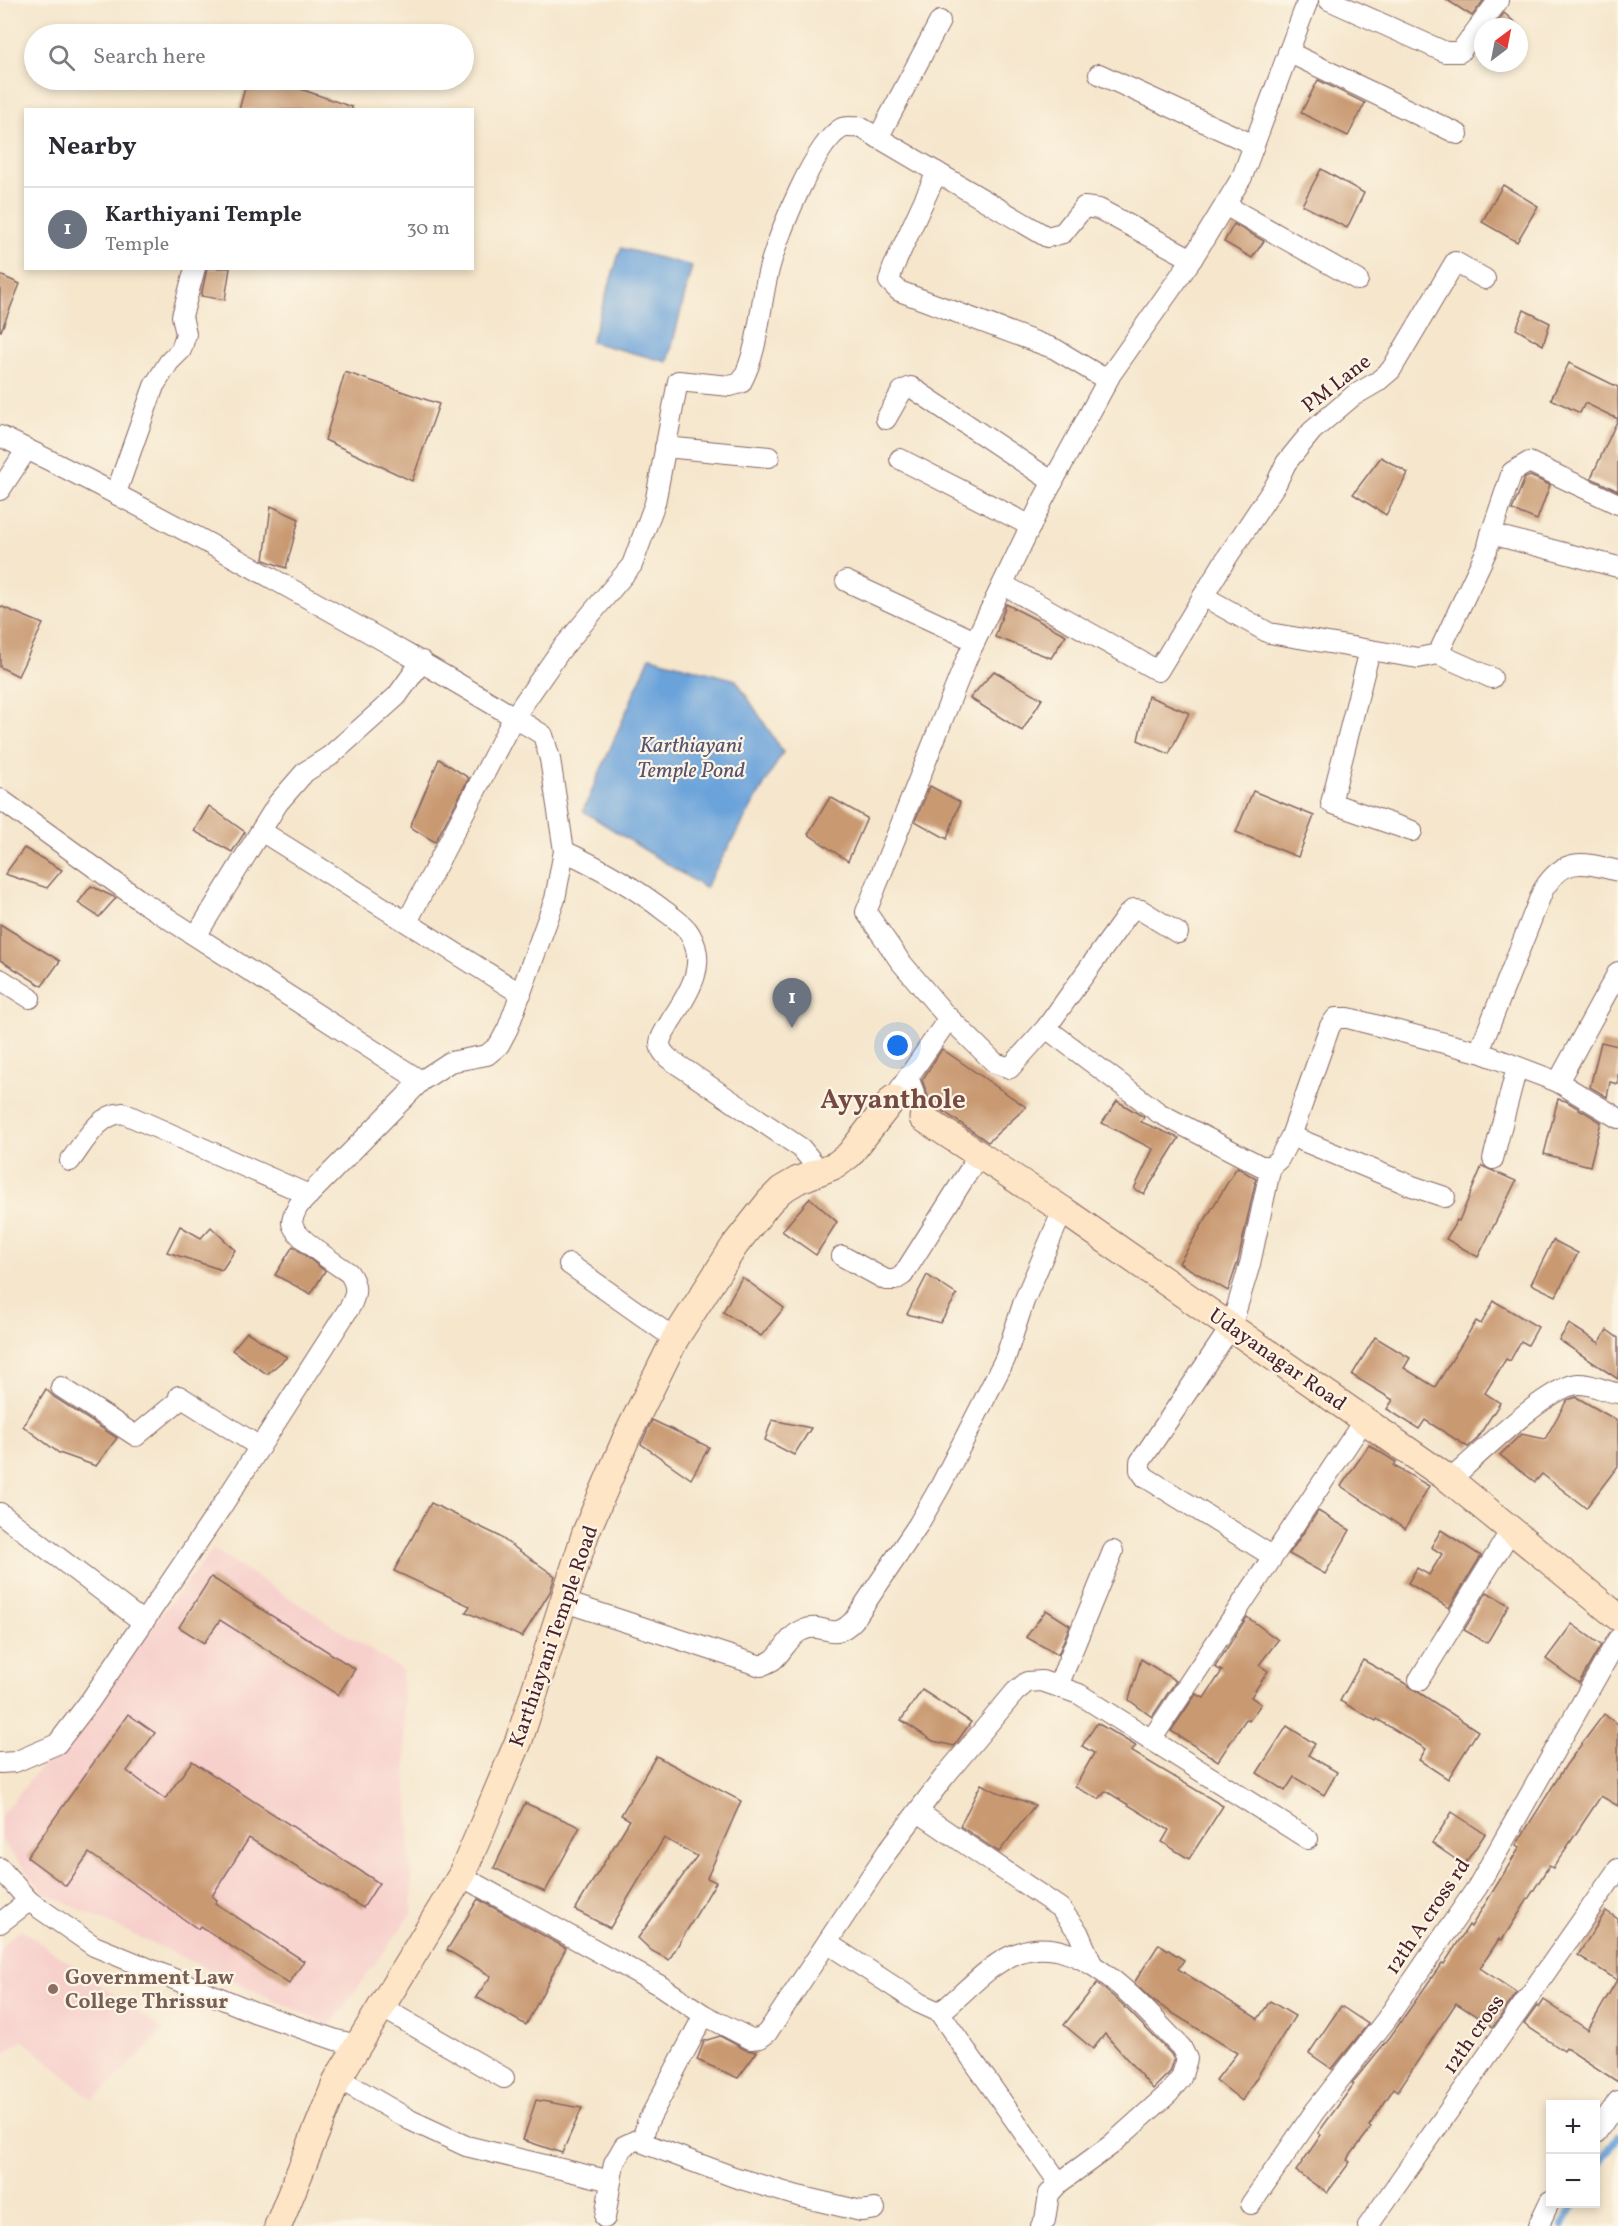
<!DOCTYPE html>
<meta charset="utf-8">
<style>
:root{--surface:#fff;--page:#f7f7f7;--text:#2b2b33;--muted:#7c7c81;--line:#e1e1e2;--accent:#2563eb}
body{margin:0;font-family:Vollkorn,serif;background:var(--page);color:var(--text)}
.controls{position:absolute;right:18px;bottom:18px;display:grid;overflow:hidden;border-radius:0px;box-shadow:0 3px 9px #0003}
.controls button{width:54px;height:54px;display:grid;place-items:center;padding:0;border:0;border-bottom:2px solid var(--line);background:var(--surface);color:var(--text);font:30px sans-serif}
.compass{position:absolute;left:1474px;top:18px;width:54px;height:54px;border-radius:50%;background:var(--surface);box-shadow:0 3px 9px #0003;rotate:32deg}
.you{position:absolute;left:898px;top:1046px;width:21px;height:21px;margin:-15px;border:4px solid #fff;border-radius:50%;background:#1a73e8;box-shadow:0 0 0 9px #1a73e833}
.badge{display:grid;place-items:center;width:39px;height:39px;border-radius:50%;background:var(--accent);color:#fff;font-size:20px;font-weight:700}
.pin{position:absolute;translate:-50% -50px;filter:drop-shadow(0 2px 3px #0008)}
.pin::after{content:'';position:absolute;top:32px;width:21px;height:18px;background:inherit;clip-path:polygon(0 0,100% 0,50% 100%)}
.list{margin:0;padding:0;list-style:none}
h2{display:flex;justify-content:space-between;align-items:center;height:78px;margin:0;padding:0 24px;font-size:26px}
h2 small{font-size:20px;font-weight:400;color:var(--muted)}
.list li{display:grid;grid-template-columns:39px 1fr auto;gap:18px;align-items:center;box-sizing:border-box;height:84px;padding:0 24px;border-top:2px solid var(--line)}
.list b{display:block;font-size:22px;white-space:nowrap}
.list p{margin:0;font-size:20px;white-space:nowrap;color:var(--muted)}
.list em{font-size:20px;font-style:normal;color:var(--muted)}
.icon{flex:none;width:33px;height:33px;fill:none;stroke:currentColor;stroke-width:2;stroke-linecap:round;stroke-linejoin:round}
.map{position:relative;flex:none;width:1618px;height:2226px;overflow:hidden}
.search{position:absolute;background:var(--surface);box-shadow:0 3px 9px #0003;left:24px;top:24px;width:450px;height:66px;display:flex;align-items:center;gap:15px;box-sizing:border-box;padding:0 21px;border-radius:33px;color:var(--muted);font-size:22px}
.panel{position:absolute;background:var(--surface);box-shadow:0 3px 9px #0003;left:24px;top:108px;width:450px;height:162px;border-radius:0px}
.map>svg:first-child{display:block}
</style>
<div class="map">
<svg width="1618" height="2226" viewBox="0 0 1618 2226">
<rect width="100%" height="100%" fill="#fcf5e5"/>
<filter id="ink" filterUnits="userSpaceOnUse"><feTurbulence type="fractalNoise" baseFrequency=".0167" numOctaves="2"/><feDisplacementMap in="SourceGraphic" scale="12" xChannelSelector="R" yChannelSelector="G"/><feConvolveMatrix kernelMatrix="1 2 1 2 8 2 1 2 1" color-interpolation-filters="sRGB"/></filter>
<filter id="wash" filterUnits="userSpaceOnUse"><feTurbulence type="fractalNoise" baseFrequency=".008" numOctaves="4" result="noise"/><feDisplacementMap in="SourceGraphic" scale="24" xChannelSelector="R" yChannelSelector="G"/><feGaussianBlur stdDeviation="1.35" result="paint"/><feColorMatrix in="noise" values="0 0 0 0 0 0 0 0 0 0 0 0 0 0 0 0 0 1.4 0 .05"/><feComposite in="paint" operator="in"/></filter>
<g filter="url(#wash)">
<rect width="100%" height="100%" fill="#f5e6cc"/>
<g fill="#f7d0cc">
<polygon points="213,1549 402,1670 413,1912 330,2026 44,1893 0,1839 0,1818"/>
<polygon points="21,1929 164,2030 93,2100 23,2040 0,2057 0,1948"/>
</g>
<g fill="#6ba3da" stroke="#5a6182" stroke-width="1.5">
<polygon points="621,248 692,266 668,362 591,342"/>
<polygon points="650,657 736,680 783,752 705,888 583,811"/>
</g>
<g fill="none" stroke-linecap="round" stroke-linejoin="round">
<g stroke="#6ba3da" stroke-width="7">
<polyline points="1596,2169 1618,2136"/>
<polyline points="1562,2226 1575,2204"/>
</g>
</g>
<g id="blocks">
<g fill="#c99a72">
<polygon points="1447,0 1484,0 1472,16"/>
<polygon points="1504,13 1520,27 1494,27"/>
<polygon points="247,80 275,80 352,107 352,110 239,110"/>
<polygon points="1318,80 1365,103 1348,136 1301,113"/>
<polygon points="1321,169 1364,193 1347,228 1302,205"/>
<polygon points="1503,185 1538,206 1517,242 1482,222"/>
<polygon points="1234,224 1264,241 1252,258 1224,242"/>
<polygon points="207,268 230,268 225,300 201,296"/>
<polygon points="0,275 20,284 1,331 0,331"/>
<polygon points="1524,310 1550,323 1543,345 1516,329"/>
<polygon points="1569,363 1618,387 1618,419 1585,403 1580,413 1551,399"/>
<polygon points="345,372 439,404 412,481 325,440"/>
<polygon points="1618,419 1618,491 1591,478"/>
<polygon points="1381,457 1408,473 1386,515 1353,494"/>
<polygon points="1530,476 1550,485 1537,520 1512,510 1525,478"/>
<polygon points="271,506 299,519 286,568 264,560"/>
<polygon points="1006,604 1066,635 1051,658 995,637"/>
<polygon points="0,606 43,624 18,676 0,667"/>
<polygon points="994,671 1042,699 1022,731 970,698"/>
<polygon points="1148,696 1189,713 1169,754 1138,740"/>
<polygon points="439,759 469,778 435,842 410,827"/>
<polygon points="930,786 960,802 947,839 915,821"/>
<polygon points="1253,791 1314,816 1298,857 1236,832"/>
<polygon points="830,797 867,818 848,861 808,834"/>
<polygon points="209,806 245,832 232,852 194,831"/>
<polygon points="24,848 62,870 47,888 5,874"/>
<polygon points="91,886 116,898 99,917 78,903"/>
<polygon points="0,924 60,961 42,986 0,960"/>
<polygon points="1601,1042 1618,1046 1618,1084 1610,1082 1607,1097 1590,1087"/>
<polygon points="942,1049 1026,1107 988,1142 930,1102 922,1080"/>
<polygon points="1558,1099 1566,1101 1601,1122 1590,1166 1544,1154"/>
<polygon points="1117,1101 1144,1117 1141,1122 1179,1138 1144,1194 1134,1189 1153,1149 1102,1123"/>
<polygon points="1482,1166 1516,1181 1478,1257 1446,1239 1457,1220 1459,1221"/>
<polygon points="1237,1167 1256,1179 1238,1261 1228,1291 1179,1263"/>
<polygon points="810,1198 837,1222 816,1255 782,1231"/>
<polygon points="180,1226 201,1238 211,1227 235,1250 222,1270 167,1252"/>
<polygon points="1553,1240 1578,1253 1556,1296 1531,1284"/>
<polygon points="293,1246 325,1271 311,1294 275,1275"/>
<polygon points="927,1275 957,1295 940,1323 907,1314"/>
<polygon points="742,1277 784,1308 761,1336 723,1312"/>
<polygon points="1494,1301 1538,1327 1528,1345 1521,1341 1510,1361 1506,1359 1485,1393 1500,1403 1476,1440 1468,1447 1425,1420 1419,1429 1387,1409 1393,1400 1352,1375 1375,1337 1410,1358 1404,1368 1435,1387 1476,1321 1481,1324"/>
<polygon points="1569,1324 1599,1343 1607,1330 1618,1338 1618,1379 1559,1340"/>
<polygon points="247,1332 287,1357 267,1374 232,1350"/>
<polygon points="46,1389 54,1397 117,1438 96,1466 59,1453 23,1426"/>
<polygon points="1576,1397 1618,1421 1618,1466 1586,1508 1542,1474 1535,1482 1500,1455 1521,1434 1545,1439 1567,1400"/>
<polygon points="652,1420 709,1447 691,1479 641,1444"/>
<polygon points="772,1420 811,1428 794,1455 765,1440"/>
<polygon points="1369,1445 1396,1462 1394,1466 1429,1486 1405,1529 1341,1486"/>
<polygon points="431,1503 497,1535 555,1576 550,1592 522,1637 466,1612 470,1606 394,1571"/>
<polygon points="1318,1511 1350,1530 1325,1574 1289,1554"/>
<polygon points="1441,1530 1481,1556 1449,1608 1408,1583 1417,1568 1429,1575 1442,1554 1431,1547"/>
<polygon points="211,1577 355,1669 338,1695 220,1620 204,1643 179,1627"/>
<polygon points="1487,1592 1509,1605 1487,1643 1464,1630"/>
<polygon points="1046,1610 1070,1625 1058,1655 1026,1637"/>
<polygon points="1247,1617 1278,1640 1259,1665 1268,1671 1251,1697 1261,1704 1249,1721 1246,1719 1218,1761 1171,1731 1196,1694 1204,1698 1222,1671 1215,1667"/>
<polygon points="1572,1624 1601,1645 1579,1683 1546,1659"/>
<polygon points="1141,1659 1176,1681 1152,1717 1129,1700"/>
<polygon points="1363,1660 1406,1684 1478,1731 1448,1779 1419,1760 1426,1749 1377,1719 1376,1721 1340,1701"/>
<polygon points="922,1690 971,1722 954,1746 933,1741 901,1720"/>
<polygon points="128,1714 155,1733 127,1771 165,1799 192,1761 379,1883 363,1908 249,1838 212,1896 217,1900 215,1903 304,1961 289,1984 200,1926 198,1929 89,1853 66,1886 27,1857"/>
<polygon points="1604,1714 1618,1725 1618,1806 1601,1796 1553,1868 1549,1866 1502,1940 1499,1939 1480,1968 1517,1993 1493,2027 1456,2003 1398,2091 1394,2088 1369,2126 1371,2128 1347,2160 1350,2162 1327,2193 1296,2171 1321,2135 1318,2133 1354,2084 1352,2083 1390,2037 1442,1963 1444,1964 1469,1925 1471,1927 1520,1847 1516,1845 1566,1765"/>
<polygon points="1097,1723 1136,1746 1131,1751 1223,1806 1189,1859 1162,1842 1169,1830 1106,1791 1099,1799 1075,1787 1094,1753 1082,1746"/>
<polygon points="1287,1726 1315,1744 1308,1755 1337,1772 1324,1795 1294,1777 1285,1791 1257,1773"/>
<polygon points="656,1756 741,1801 707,1878 716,1882 669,1960 652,1951 638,1938 697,1856 664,1838 610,1928 575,1910 630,1820 621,1815"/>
<polygon points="981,1784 995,1791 1035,1805 999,1852 960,1826"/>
<polygon points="525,1803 580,1827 545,1892 494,1868"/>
<polygon points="1452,1812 1485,1834 1464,1865 1432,1843"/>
<polygon points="478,1899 566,1948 526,2025 476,1997 491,1976 447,1950"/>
<polygon points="1606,1911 1618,1919 1618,2082 1566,2048 1564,2051 1524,2024 1537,2006 1539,2008 1544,2000 1588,2030 1617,1980 1578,1955"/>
<polygon points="1159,1944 1184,1960 1178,1969 1258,2019 1270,2001 1295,2016 1242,2101 1216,2080 1237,2053 1153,2001 1134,1983"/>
<polygon points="1097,1983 1121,2003 1171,2054 1174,2060 1170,2072 1153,2089 1105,2034 1093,2049 1064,2025"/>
<polygon points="1341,2006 1368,2024 1332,2069 1309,2053"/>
<polygon points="720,2036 746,2050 757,2052 738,2078 697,2060 704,2041"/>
<polygon points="536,2100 582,2108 562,2153 523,2140"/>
</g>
</g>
</g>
<g filter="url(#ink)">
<use href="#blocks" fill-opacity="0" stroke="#866563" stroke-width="1.5"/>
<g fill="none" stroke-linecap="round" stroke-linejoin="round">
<defs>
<g id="street">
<polyline points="1329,0 1445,52 1460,52 1498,1"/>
<polyline points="1288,52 1458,134"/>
<polyline points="1099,74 1254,145"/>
<polyline points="878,138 940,21"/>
<polyline points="937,172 893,268 889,281 899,291 1055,349 1107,380"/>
<polyline points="1225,205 1358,280"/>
<polyline points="886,419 902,391 911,387 1053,482"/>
<path d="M0,436C93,481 184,529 275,580C365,630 455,680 543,735L550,759L564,851L555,899L508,1028L499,1045L487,1055L450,1062L421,1081L298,1206C296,1211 292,1217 292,1223C294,1237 336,1264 349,1273C357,1285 357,1292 351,1305L220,1509L90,1701L57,1744L15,1762L0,1763"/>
<polyline points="665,447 769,457"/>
<polyline points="900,459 1031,526"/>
<polyline points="0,490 27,449"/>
<polyline points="116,493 154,386 169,362 181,350 186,334 182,316 195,268"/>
<polyline points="1491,534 1618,567"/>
<polyline points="846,581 975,641"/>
<polyline points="1004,585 1158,671 1224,562 1276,484 1286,463 1312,431 1353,396 1377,382 1391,370 1455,262 1485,279"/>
<polyline points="1203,596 1269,633 1418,658 1438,654 1487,550 1491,534 1512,472 1529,462 1618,504"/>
<polyline points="1370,650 1331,803 1412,831"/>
<polyline points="1438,654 1492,678"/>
<polyline points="0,799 141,901 421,1081"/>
<polyline points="261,831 521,994"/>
<path d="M564,851C601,868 634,887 666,912C674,918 685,925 690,934C709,966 687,995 670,1022C667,1028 661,1035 660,1043C660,1050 664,1053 668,1058L801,1148L820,1171"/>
<path d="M407,922L514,717L560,651L632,565L655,503L678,381L730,386L741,383C761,346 759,301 771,262C780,232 815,142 842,128C847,126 855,128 860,127L1047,237L1063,233L1084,207L1099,209L1192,259"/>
<polyline points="1178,933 1141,910 1134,909 1128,914 1046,1028 1159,1113 1261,1166 1271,1166 1279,1159 1291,1136 1330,1026 1336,1018 1348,1018 1479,1052 1558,1082 1618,972"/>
<polyline points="196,936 278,803 305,772 330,756 397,696 422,661"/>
<polyline points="0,979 30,998"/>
<polyline points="1046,1028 1010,1068 995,1063 943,1012 900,961 866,912 967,658 1043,500 1111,374 1192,259 1242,177 1308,0"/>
<path d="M1479,1052L1543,890C1564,856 1583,862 1618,871"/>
<polyline points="908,1077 924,1119"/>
<polyline points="1558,1082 1618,1118"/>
<polyline points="893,1099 949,1018"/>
<polyline points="1291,1136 1412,1186 1445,1197"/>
<polyline points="1493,1159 1517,1067"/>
<path d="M70,1161C84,1143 98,1114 123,1113L309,1195"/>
<polyline points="1271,1166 1250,1264 1231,1327 1140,1462 1140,1470 1145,1477 1272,1556"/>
<polyline points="842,1256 886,1280 895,1280 903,1275 979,1155"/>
<polyline points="569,1264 675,1339"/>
<polyline points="61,1387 136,1436 182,1398"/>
<polyline points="179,1396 260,1447"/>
<path d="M1450,1480C1475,1458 1548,1386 1578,1384C1592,1383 1604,1392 1618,1393"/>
<polyline points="0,1513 143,1622"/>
<path d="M565,1602L761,1666C765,1664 770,1662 773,1660C784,1651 789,1635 803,1630C825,1621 832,1644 854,1620L918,1525L941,1485L1005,1359L1024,1301L1063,1210"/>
<polyline points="1419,1680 1511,1530"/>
<polyline points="1058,1686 1113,1551"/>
<polyline points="1151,1740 1364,1420"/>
<polyline points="918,1812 1060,1908 1078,1932 1092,1964"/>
<polyline points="0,1868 29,1901 94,1946 254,2012 336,2040 358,2045"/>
<polyline points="461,1876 659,1985 704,2015 751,2039 760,2038 767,2033 887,1852 944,1777 1015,1692 1027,1682 1042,1681 1079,1694 1308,1839"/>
<polyline points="0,1923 29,1901"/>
<path d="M827,1943L919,2003L939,2012L948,2006C969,1988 992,1962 1018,1953C1081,1929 1142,2008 1181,2047L1187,2059L1181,2078L1169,2093L1111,2145L1059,2183L1049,2194L1045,2220L1041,2226"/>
<polyline points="381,2007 504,2078"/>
<polyline points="939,2012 1059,2183"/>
<polyline points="704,2015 647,2123 643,2137 646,2144 734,2177 798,2196 861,2211 875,2209"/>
<polyline points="338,2078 410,2120 466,2146 611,2181"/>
<polyline points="1596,2133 1618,2101"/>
<polyline points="1251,2204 1315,2111 1386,2020 1478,1886 1618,1639"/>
<polyline points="605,2218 614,2163 624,2146 643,2137"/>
<polyline points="1368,2226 1618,1869"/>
<polyline points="1538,2226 1550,2201"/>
</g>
<g id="secondary">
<polyline points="923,1118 1063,1210 1450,1480 1618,1617"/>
<polyline points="278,2226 338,2078 461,1876 478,1837 519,1740 586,1532 628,1434 675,1339 735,1245 769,1202 781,1190 798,1180 836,1165 849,1155 893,1099"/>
</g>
</defs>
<use href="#street" stroke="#866563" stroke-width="22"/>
<use href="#secondary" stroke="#866563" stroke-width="29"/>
<use href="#street" stroke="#fff" stroke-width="20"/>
<use href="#secondary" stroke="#fde5c5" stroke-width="27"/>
</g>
</g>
<circle fill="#8d6e63" stroke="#fcf5e5" stroke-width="2" cx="53" cy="1989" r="6"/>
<g text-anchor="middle" stroke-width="4.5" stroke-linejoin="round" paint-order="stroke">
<g font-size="21" fill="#4a1f2b" stroke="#fcf5e5">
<text transform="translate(1336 383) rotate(-38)" y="7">PM Lane</text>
<text transform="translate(1278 1359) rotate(35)" y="7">Udayanagar Road</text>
<text transform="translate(553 1636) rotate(-71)" y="7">Karthiayani Temple Road</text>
<text transform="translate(1427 1916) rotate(-56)" y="7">12th A cross rd</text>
<text transform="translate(1473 2034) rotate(-55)" y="7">12th cross</text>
</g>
<g font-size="21" font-weight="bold" fill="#785e54" stroke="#fcf5e5" text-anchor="start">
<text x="65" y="1984">Government Law<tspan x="65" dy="24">College Thrissur</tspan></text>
</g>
<g font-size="22" font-style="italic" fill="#575471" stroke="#fcf5e5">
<text x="691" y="752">Karthiayani<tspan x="691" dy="25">Temple Pond</tspan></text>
</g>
<g font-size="27" font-weight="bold" fill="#764a44" stroke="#fcf5e5">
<text x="893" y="1108">Ayyanthole</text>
</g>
</g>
</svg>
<div class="controls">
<button>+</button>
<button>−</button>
</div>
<svg class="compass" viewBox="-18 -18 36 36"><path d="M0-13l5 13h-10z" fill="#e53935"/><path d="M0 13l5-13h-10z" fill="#7c7c81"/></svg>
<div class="you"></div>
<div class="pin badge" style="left:792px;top:1028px;background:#6b7280">1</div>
<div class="search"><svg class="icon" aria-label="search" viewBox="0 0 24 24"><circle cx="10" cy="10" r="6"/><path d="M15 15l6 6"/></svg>Search here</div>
<section class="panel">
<h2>Nearby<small></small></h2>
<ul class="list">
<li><span class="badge" style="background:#6b7280">1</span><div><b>Karthiyani Temple</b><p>Temple</p></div><em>30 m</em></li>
</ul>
</section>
</div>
